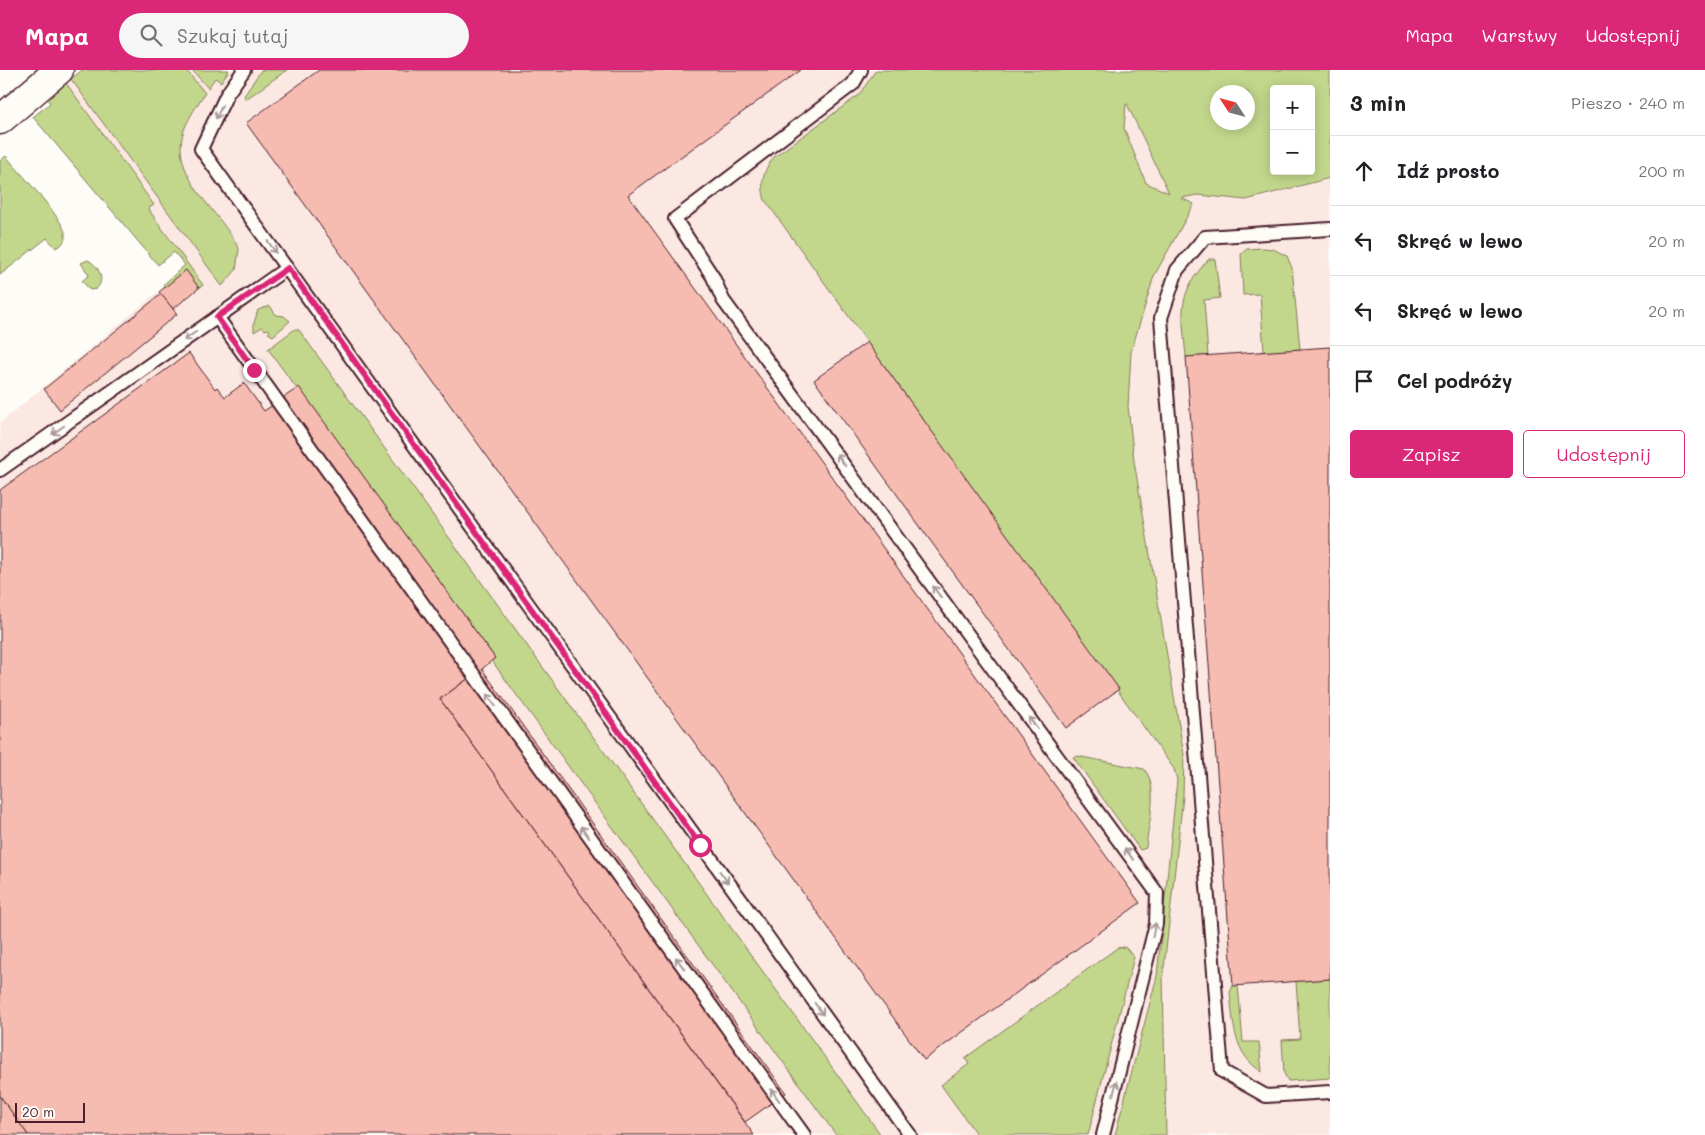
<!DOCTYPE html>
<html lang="pl">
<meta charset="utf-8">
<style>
:root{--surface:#fff;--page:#f6f6f6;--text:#202124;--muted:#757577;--line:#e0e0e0;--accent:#db2777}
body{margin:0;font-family:Mali,sans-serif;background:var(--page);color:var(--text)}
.controls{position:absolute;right:15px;top:15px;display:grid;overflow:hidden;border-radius:5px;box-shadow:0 2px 12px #0003}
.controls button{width:45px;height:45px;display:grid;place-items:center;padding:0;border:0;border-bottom:1px solid var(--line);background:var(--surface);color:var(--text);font:25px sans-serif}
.compass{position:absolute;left:1210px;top:15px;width:45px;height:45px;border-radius:50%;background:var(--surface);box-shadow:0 2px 12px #0003;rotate:306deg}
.scale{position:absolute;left:15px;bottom:12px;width:70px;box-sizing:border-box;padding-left:5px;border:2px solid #4a1f2b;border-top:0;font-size:14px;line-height:18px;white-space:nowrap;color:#4a1f2b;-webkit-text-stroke:4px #fdfcf7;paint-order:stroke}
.stop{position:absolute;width:15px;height:15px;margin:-11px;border:4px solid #db2777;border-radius:50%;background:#fff}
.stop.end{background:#db2777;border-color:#fff;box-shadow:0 1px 5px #0008}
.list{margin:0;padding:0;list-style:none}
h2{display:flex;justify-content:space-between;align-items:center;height:65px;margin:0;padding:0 20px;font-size:21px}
h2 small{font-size:16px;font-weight:400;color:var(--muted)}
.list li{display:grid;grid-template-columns:32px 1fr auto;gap:15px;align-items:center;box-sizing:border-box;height:70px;padding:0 20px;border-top:1px solid var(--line)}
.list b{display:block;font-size:19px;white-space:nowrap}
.list em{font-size:16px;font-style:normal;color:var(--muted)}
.actions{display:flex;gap:10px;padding:15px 20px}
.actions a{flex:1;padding:11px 0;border:1px solid var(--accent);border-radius:5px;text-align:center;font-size:18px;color:var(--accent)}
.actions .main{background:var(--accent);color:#fff}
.icon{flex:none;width:28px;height:28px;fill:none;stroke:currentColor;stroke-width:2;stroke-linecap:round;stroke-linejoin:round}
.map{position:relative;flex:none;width:1330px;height:1065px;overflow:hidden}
header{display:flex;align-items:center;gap:30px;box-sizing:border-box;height:70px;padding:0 25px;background:var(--accent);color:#fff}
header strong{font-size:24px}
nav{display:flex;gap:28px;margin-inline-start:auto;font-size:18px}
.search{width:350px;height:45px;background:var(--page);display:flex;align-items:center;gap:12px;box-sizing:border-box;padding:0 18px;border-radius:28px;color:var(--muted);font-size:19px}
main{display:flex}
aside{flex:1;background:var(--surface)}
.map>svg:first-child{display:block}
</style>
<header>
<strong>Mapa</strong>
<div class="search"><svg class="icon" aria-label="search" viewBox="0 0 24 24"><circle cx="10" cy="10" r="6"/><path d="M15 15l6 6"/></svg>Szukaj tutaj</div>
<nav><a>Mapa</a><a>Warstwy</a><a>Udostępnij</a></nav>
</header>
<main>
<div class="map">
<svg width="1330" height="1065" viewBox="0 0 1330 1065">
<rect width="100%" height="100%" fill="#fdfcf7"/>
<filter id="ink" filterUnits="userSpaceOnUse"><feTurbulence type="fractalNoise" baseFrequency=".02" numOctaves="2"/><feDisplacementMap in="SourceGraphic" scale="10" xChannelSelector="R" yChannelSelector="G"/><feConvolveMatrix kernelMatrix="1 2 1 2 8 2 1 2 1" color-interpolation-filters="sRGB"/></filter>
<g filter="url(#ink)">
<polygon fill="#fbe8e2" points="90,0 1230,0 1218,22 1199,125 1246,130 1330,109 1330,1065 0,1065 0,353 189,196 151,143 149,138 153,134 66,13 71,9 160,130"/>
<g fill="#c2d78c" stroke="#867b5c" fill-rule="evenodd">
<path d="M82,0H186L205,23C197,35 189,47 184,60C168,107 222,142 239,179L236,200L222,216L71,9Z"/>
<polygon points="192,0 229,0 221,12 215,8 208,18"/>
<polygon points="261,0 287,0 246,29 244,26"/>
<path d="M876,0H1330V108L1246,130L1198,125L1181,128L1194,134L1154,206L1131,282L1128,336L1134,391L1184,685L1183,726L1163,907L1166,1065H1115L1157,906L1177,710L1174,699L765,130C760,114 763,100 774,87L859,25ZM1274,19H1311V101H1274ZM1218,22H1248V52H1218ZM1126,34H1127L1169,123L1146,113L1124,58Z"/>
<polygon points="66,13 154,135 149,138 151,143 203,215 199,218 186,201 165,218 163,215 185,195 174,182 158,195 33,47 50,33 46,27"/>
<path d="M6,86C18,101 63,148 65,163C66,170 62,176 56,178L47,168L0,205V91Z"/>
<polygon points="1264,178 1273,179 1287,186 1292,198 1300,279 1264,282 1260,224 1243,225 1241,184 1247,179"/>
<path d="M1209,189H1215L1220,228L1204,230L1208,286L1186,287C1182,242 1176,224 1209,189Z"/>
<path d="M88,190C99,196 106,210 96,219L90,220L82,211L89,205L81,193Z"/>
<polygon points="270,236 276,245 284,246 290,251 273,266 268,263 270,261 268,259 265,260 262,257 254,262 254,253 258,240"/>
<polygon points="295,259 299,260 881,1065 836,1065 492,591 495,588 299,318 297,319 268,279"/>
<path d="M1077,686L1144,699C1160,718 1148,754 1146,778L1140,780L1073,687Z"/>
<polygon points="1125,877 1134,887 1088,1065 977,1065 941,1015 969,994 965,988 1117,878"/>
<polygon points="1330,909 1330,1008 1288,1011 1284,1003 1282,970 1300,969 1296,911"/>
<path d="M1238,915L1243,972H1259L1262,1002C1233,984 1233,952 1230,922L1233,916Z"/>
</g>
<g fill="#f6bbb1" stroke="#4a1f2b">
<polygon points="319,0 801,0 628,125 1140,833 924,990 246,53"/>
<polygon points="186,200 199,218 173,239 159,222"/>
<polygon points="161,224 177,244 60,340 44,319"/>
<polygon points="867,272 1119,619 1066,658 814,310"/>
<polygon points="1330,277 1330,909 1233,916 1186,287"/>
<polygon points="189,283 215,319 217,317 225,327 244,313 264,341 280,330 476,603 440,629 754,1065 28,1065 0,1026 0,420"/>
<polygon points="299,317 495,588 482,599 786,1023 745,1052 440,629 476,603 280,330"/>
<polygon points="0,1026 28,1065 0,1065"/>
</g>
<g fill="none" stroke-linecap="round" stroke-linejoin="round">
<defs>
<g id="service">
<polyline points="244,0 227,24 201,79 910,1065"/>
<polyline points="861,0 853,14 675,149 713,207 723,230 1157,823 1156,854 1103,1065"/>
<polyline points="1330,159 1205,167 1177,200 1161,248 1222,1001 1266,1026 1330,1022"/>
<polyline points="217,247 804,1065"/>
<polyline points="0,400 287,198"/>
</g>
<polyline id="tertiary" points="0,50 59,0"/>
</defs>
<use href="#service" stroke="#4a1f2b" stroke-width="16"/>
<use href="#tertiary" stroke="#4a1f2b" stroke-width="31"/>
<use href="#service" stroke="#fdfcf7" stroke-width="12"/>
<use href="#tertiary" stroke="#fdfcf7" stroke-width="28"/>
</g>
<defs><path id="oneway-shaft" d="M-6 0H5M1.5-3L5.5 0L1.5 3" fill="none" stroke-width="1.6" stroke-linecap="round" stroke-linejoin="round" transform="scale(1.25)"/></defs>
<g stroke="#ac999b">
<use href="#oneway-shaft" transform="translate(219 42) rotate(116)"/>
<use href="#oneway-shaft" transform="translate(272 177) rotate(54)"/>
<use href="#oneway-shaft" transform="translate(190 266) rotate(145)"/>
<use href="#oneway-shaft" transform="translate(58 360) rotate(145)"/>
<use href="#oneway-shaft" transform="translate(841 390) rotate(-126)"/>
<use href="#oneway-shaft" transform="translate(937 522) rotate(-126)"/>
<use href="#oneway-shaft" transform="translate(491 630) rotate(-126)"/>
<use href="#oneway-shaft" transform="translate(1033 653) rotate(-126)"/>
<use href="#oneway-shaft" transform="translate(585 762) rotate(-126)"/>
<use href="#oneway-shaft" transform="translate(1129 784) rotate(-126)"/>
<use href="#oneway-shaft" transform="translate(724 807) rotate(54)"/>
<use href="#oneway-shaft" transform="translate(1154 860) rotate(-78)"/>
<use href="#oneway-shaft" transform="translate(680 893) rotate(-126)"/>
<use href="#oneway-shaft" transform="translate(819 939) rotate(54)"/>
<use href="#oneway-shaft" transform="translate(1115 1018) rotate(-76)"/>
<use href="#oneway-shaft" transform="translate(775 1025) rotate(-126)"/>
</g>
</g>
<g fill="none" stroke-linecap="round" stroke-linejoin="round" filter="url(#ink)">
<polyline stroke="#db2777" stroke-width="6" points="254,300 217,247 288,198 700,775"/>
</g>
</svg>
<div class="controls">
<button>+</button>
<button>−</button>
</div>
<svg class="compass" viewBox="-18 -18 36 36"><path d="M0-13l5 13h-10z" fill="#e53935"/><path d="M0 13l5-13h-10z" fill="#757577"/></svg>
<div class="scale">20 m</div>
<div class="stop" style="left:700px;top:775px"></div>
<div class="stop end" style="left:254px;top:300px"></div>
</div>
<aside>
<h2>3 min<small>Pieszo · 240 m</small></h2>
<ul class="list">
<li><svg class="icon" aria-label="ahead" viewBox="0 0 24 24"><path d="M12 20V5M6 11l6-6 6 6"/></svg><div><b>Idź prosto</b></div><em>200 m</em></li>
<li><svg class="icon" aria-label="left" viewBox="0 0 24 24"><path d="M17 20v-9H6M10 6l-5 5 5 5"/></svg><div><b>Skręć w lewo</b></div><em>20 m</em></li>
<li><svg class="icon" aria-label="left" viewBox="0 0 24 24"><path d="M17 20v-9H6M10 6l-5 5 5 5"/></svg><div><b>Skręć w lewo</b></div><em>20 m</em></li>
<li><svg class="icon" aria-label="arrive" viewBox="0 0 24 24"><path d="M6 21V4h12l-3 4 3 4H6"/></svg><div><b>Cel podróży</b></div></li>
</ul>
<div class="actions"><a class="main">Zapisz</a><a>Udostępnij</a></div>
</aside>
</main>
